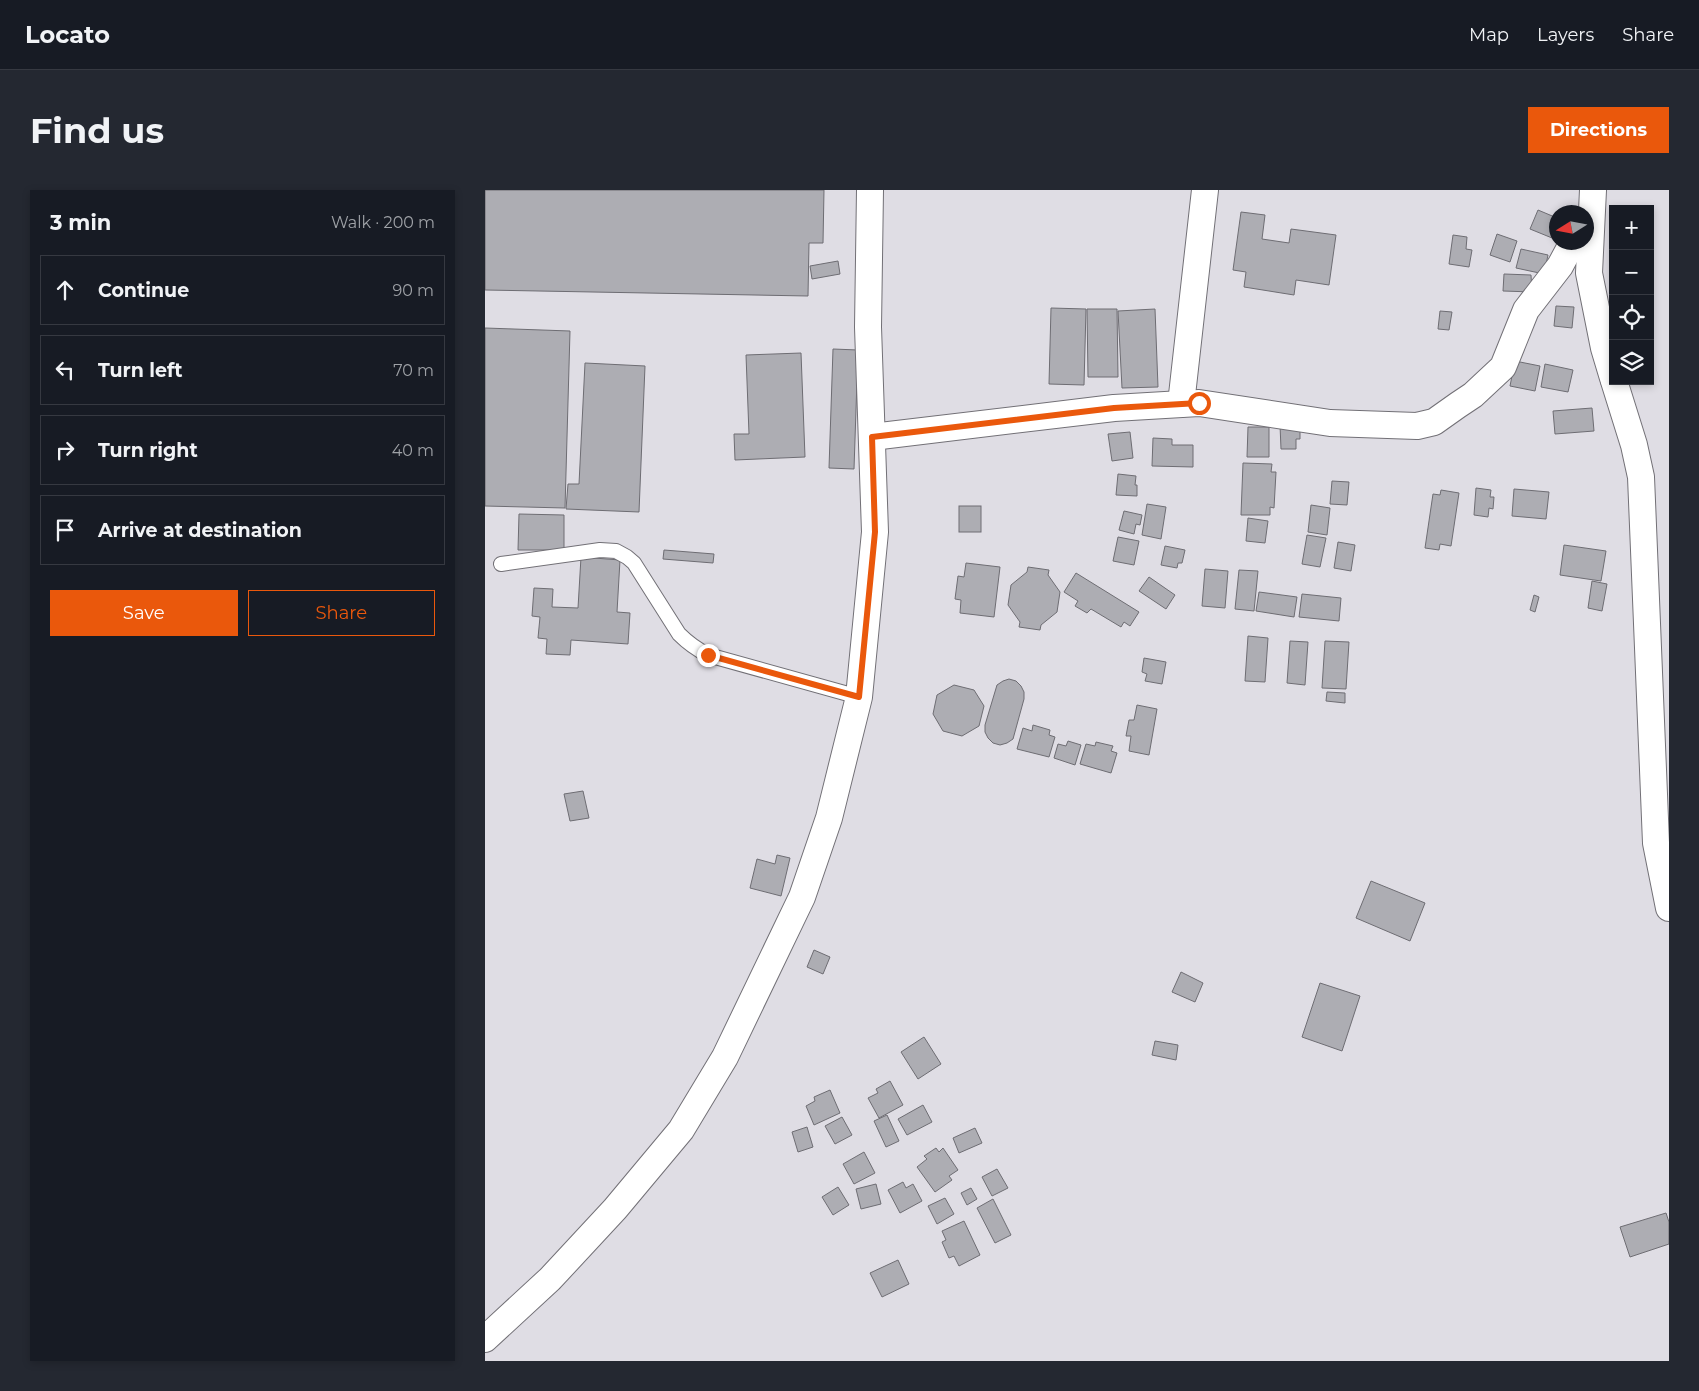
<!DOCTYPE html>
<meta charset="utf-8">
<style>
:root{--surface:#171b24;--page:#242831;--text:#f1f3f6;--muted:#9ea1a6;--line:#363941;--accent:#ea580c}
body{margin:0;font-family:Montserrat,sans-serif;background:var(--page);color:var(--text)}
.controls{position:absolute;right:15px;top:15px;display:grid;overflow:hidden;border-radius:0px;box-shadow:0 2px 8px #0003}
.controls button{width:45px;height:45px;display:grid;place-items:center;padding:0;border:0;border-bottom:1px solid var(--line);background:var(--surface);color:var(--text);font:25px sans-serif}
.compass{position:absolute;left:1064px;top:15px;width:45px;height:45px;border-radius:50%;background:var(--surface);box-shadow:0 2px 8px #0003;rotate:259deg}
.stop{position:absolute;width:15px;height:15px;margin:-11px;border:4px solid #ea580c;border-radius:50%;background:#fff}
.stop.end{background:#ea580c;border-color:#fff;box-shadow:0 1px 5px #0008}
.list{margin:0;padding:0;list-style:none}
h2{display:flex;justify-content:space-between;align-items:center;height:65px;margin:0;padding:0 20px;font-size:21px}
h2 small{font-size:16px;font-weight:400;color:var(--muted)}
.list li{display:grid;grid-template-columns:32px 1fr auto;gap:15px;align-items:center;box-sizing:border-box;height:70px;margin:0 10px 10px;padding:0 10px;border:1px solid var(--line);border-radius:0px}
.list b{display:block;font-size:19px;white-space:nowrap}
.list em{font-size:16px;font-style:normal;color:var(--muted)}
.actions{display:flex;gap:10px;padding:15px 20px}
.actions a{flex:1;padding:11px 0;border:1px solid var(--accent);border-radius:0px;text-align:center;font-size:18px;color:var(--accent)}
.actions .main{background:var(--accent);color:#fff}
.icon{flex:none;width:28px;height:28px;fill:none;stroke:currentColor;stroke-width:2;stroke-linecap:round;stroke-linejoin:round}
.map{position:relative;flex:none;width:1184px;height:1171px;overflow:hidden;border-radius:0px}
header{display:flex;align-items:center;gap:30px;box-sizing:border-box;height:70px;padding:0 25px;background:var(--surface);border-bottom:1px solid var(--line)}
header strong{font-size:24px}
nav{display:flex;gap:28px;margin-inline-start:auto;font-size:18px}
.intro{display:flex;align-items:center;justify-content:space-between;box-sizing:border-box;height:120px;padding:0 30px}
h1{margin:0;font-size:35px}
.button{padding:12px 22px;border-radius:0px;background:var(--accent);color:#fff;font-size:18px;font-weight:700}
main{display:flex;gap:30px;padding:0 30px}
aside{flex:1;background:var(--surface);border-radius:0px;box-shadow:0 2px 8px #0003}
.map>svg:first-child{display:block}
</style>
<header>
<strong>Locato</strong>
<nav><a>Map</a><a>Layers</a><a>Share</a></nav>
</header>
<div class="intro"><h1>Find us</h1><a class="button">Directions</a></div>
<main>
<aside>
<h2>3 min<small>Walk · 200 m</small></h2>
<ul class="list">
<li><svg class="icon" aria-label="ahead" viewBox="0 0 24 24"><path d="M12 20V5M6 11l6-6 6 6"/></svg><div><b>Continue</b></div><em>90 m</em></li>
<li><svg class="icon" aria-label="left" viewBox="0 0 24 24"><path d="M17 20v-9H6M10 6l-5 5 5 5"/></svg><div><b>Turn left</b></div><em>70 m</em></li>
<li><svg class="icon" aria-label="right" viewBox="0 0 24 24"><path d="M7 20v-9h11M14 6l5 5-5 5"/></svg><div><b>Turn right</b></div><em>40 m</em></li>
<li><svg class="icon" aria-label="arrive" viewBox="0 0 24 24"><path d="M6 21V4h12l-3 4 3 4H6"/></svg><div><b>Arrive at destination</b></div></li>
</ul>
<div class="actions"><a class="main">Save</a><a>Share</a></div>
</aside>
<div class="map">
<svg width="1184" height="1171" viewBox="0 0 1184 1171">
<rect width="100%" height="100%" fill="#dfdde4"/>
<g fill="#adadb3" stroke="#6e6d73">
<polygon points="0,0 339,0 338,53 324,53 323,106 0,100"/>
<polygon points="1053,20 1072,28 1072,50 1045,39"/>
<polygon points="756,22 780,25 777,49 804,53 806,39 851,45 844,95 811,90 809,105 759,97 761,82 748,80"/>
<polygon points="1012,44 1032,51 1025,72 1005,65"/>
<polygon points="968,45 982,47 981,59 987,60 984,77 964,74"/>
<polygon points="1036,59 1063,65 1059,84 1031,78"/>
<polygon points="353,71 355,84 327,89 325,76"/>
<polygon points="1019,84 1046,85 1047,102 1018,101"/>
<polygon points="1071,116 1089,117 1087,138 1069,136"/>
<polygon points="566,118 601,119 599,195 564,194"/>
<polygon points="602,119 632,119 633,187 603,187"/>
<polygon points="670,119 673,197 637,198 633,121"/>
<polygon points="955,121 967,122 964,140 953,139"/>
<polygon points="0,138 85,141 80,318 0,316"/>
<polygon points="348,159 373,160 369,279 344,278"/>
<polygon points="316,163 320,267 250,270 249,244 264,244 261,165"/>
<polygon points="1030,171 1055,176 1050,201 1025,196"/>
<polygon points="100,173 160,176 154,322 81,319 83,294 94,294"/>
<polygon points="1060,174 1088,180 1083,202 1056,197"/>
<polygon points="1107,218 1109,241 1070,244 1068,221"/>
<polygon points="815,234 815,249 811,249 811,259 796,259 795,235"/>
<polygon points="763,237 784,237 784,267 762,267"/>
<polygon points="645,242 648,268 627,271 623,244"/>
<polygon points="668,248 687,249 687,255 708,255 708,277 667,276"/>
<polygon points="758,273 787,274 786,282 791,282 789,318 785,317 785,325 756,325"/>
<polygon points="633,284 651,286 650,295 652,295 652,306 631,305"/>
<polygon points="847,291 864,292 862,315 845,314"/>
<polygon points="991,298 1006,300 1005,307 1009,307 1008,319 1004,318 1003,327 989,325"/>
<polygon points="1029,299 1064,302 1061,329 1027,326"/>
<polygon points="956,300 974,303 966,356 955,354 954,360 940,358 948,304 955,305"/>
<polygon points="662,314 681,317 676,349 657,345"/>
<polygon points="826,315 845,318 842,345 823,342"/>
<rect x="474" y="316" width="22" height="26"/>
<polygon points="639,321 657,325 655,335 651,334 649,344 634,340"/>
<polygon points="34,324 79,325 79,360 33,360"/>
<polygon points="763,328 783,331 780,353 761,351"/>
<polygon points="822,345 841,348 835,377 817,374"/>
<polygon points="633,347 654,351 649,375 628,371"/>
<polygon points="853,352 870,355 866,381 849,378"/>
<polygon points="1079,355 1121,361 1116,391 1075,385"/>
<polygon points="680,356 700,360 697,373 693,373 692,378 676,375"/>
<polygon points="179,360 229,364 228,373 178,369"/>
<polygon points="96,367 135,370 132,422 145,423 143,454 86,450 85,465 61,464 62,449 53,448 55,427 47,426 49,398 68,399 67,417 93,418"/>
<polygon points="481,373 515,377 509,427 475,423 476,410 470,409 473,386 479,387"/>
<polygon points="543,377 564,380 563,385 575,402 572,422 556,435 555,440 534,437 535,432 523,415 526,395 542,382"/>
<polygon points="720,379 743,381 740,418 717,416"/>
<polygon points="754,380 773,381 769,421 750,419"/>
<polygon points="591,383 654,422 645,436 639,432 636,437 606,419 602,423 590,416 593,411 579,402"/>
<polygon points="664,387 690,405 681,419 654,401"/>
<polygon points="1107,391 1122,394 1117,421 1103,418"/>
<polygon points="774,402 812,407 809,427 771,421"/>
<polygon points="817,404 856,408 854,431 814,427"/>
<polygon points="1049,405 1054,407 1050,422 1045,420"/>
<polygon points="763,446 783,448 780,492 760,491"/>
<polygon points="805,451 823,452 820,495 802,493"/>
<polygon points="840,451 864,452 861,499 837,498"/>
<polygon points="659,468 681,472 677,494 660,491 662,484 657,482"/>
<polygon points="524,489 531,491 536,496 539,502 539,509 528,549 522,553 515,555 508,553 503,548 500,542 500,535 512,495 518,491"/>
<polygon points="469,495 489,500 499,516 494,536 477,546 458,541 448,524 452,505"/>
<polygon points="842,502 860,503 860,513 841,511"/>
<polygon points="652,515 672,519 664,565 644,561 646,546 641,546 644,530 649,530"/>
<polygon points="548,535 565,540 564,545 570,547 564,567 532,559 538,538 547,541"/>
<polygon points="583,551 596,555 590,575 569,568 573,554 581,556"/>
<polygon points="611,552 628,556 626,561 632,563 626,583 595,574 601,554 610,556"/>
<polygon points="98,601 104,628 85,631 79,604"/>
<polygon points="292,665 305,668 296,706 265,698 272,669 290,674"/>
<polygon points="886,691 940,713 925,751 871,728"/>
<polygon points="329,760 345,767 338,784 322,777"/>
<polygon points="696,782 718,793 710,812 687,802"/>
<polygon points="835,793 875,806 857,861 817,847"/>
<polygon points="439,847 456,874 433,889 416,862"/>
<polygon points="670,851 693,855 691,870 667,865"/>
<polygon points="405,891 418,915 394,928 383,908 393,903 391,899"/>
<polygon points="345,900 355,923 329,935 321,916 330,911 329,907"/>
<polygon points="438,915 447,932 422,945 413,929"/>
<polygon points="402,925 414,951 401,957 389,931"/>
<polygon points="357,927 367,945 350,954 340,936"/>
<polygon points="322,937 328,957 313,962 307,942"/>
<polygon points="490,938 497,953 474,963 468,948"/>
<polygon points="451,958 454,962 458,958 473,980 464,986 467,990 450,1002 432,977 442,969 439,966"/>
<polygon points="379,962 390,983 369,994 358,974"/>
<polygon points="512,979 523,998 507,1006 497,987"/>
<polygon points="418,992 421,998 428,994 437,1011 415,1023 403,1000"/>
<polygon points="391,994 396,1014 376,1019 371,999"/>
<polygon points="353,997 364,1015 348,1025 337,1007"/>
<polygon points="486,998 492,1009 482,1015 476,1003"/>
<polygon points="460,1008 469,1024 452,1034 443,1016"/>
<polygon points="508,1009 526,1045 510,1053 492,1018"/>
<polygon points="1181,1023 1184,1032 1184,1054 1145,1067 1135,1037"/>
<polygon points="479,1031 495,1065 474,1076 469,1066 464,1068 457,1052 461,1050 457,1041"/>
<polygon points="413,1070 424,1094 397,1107 385,1083"/>
</g>
<g fill="none" stroke-linecap="round" stroke-linejoin="round">
<defs>
<path id="service" d="M16,374L115,360L131,361L142,367L149,373L194,444C203,453 211,459 223,465L374,507"/>
<g id="minor">
<polyline points="1108,0 1104,83 1119,158 1128,188"/>
<polyline points="1129,191 1149,255 1156,287 1171,653 1184,718"/>
<polyline points="696,214 720,0"/>
<polyline points="387,247 629,218 714,213 845,233 932,236 949,232 973,215 988,205 1018,177 1041,120 1075,76 1088,52"/>
<polyline points="0,1149 65,1089 130,1019 196,940 240,867 317,707 344,628 374,507 390,342 383,137 385,0"/>
</g>
</defs>
<use href="#service" stroke="#727076" stroke-width="16"/>
<use href="#minor" stroke="#727076" stroke-width="28"/>
<use href="#service" stroke="#fff" stroke-width="14"/>
<use href="#minor" stroke="#fff" stroke-width="26"/>
</g>
<g fill="none" stroke-linecap="round" stroke-linejoin="round">
<polyline stroke="#ea580c" stroke-width="6" points="223,465 374,507 390,342 387,247 629,218 714,213"/>
</g>
</svg>
<div class="controls">
<button>+</button>
<button>−</button>
<button><svg class="icon" aria-label="locate" viewBox="0 0 24 24"><circle cx="12" cy="12" r="6"/><path d="M12 2v4M12 18v4M2 12h4M18 12h4"/></svg></button>
<button><svg class="icon" aria-label="layers" viewBox="0 0 24 24"><path d="M12 4l9 5-9 5-9-5zM3 14l9 5 9-5"/></svg></button>
</div>
<svg class="compass" viewBox="-18 -18 36 36"><path d="M0-13l5 13h-10z" fill="#e53935"/><path d="M0 13l5-13h-10z" fill="#9ea1a6"/></svg>
<div class="stop" style="left:714px;top:213px"></div>
<div class="stop end" style="left:223px;top:465px"></div>
</div>
</main>
